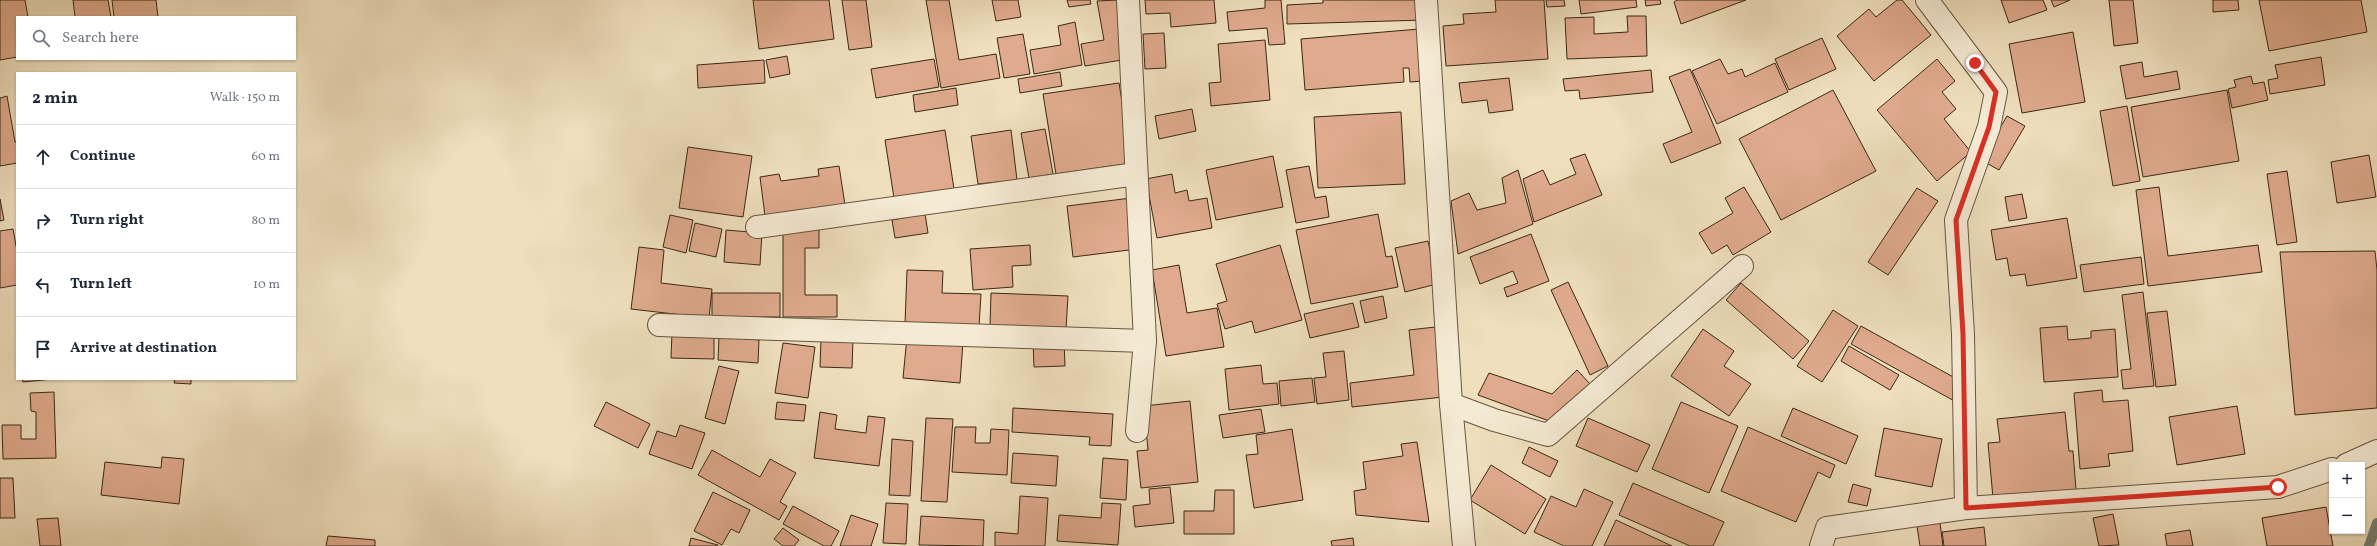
<!DOCTYPE html>
<meta charset="utf-8">
<style>
:root{--surface:#fff;--page:#f2f2f3;--text:#1f2937;--muted:#747a83;--line:#e0e1e3}
body{margin:0;font-family:Vollkorn,serif;background:var(--page);color:var(--text)}
.controls{position:absolute;right:12px;bottom:12px;display:grid;overflow:hidden;border-radius:0px;box-shadow:0 1px 3px #0004}
.controls button{width:36px;height:36px;display:grid;place-items:center;padding:0;border:0;border-bottom:1px solid var(--line);background:var(--surface);color:var(--text);font:20px sans-serif}
.stop{position:absolute;width:12px;height:12px;margin:-9px;border:3px solid #d93025;border-radius:50%;background:#fff}
.stop.end{background:#d93025;border-color:#fff;box-shadow:0 1px 4px #0008}
.list{margin:0;padding:0;list-style:none}
h2{display:flex;justify-content:space-between;align-items:center;height:52px;margin:0;padding:0 16px;font-size:17px}
h2 small{font-size:13px;font-weight:400;color:var(--muted)}
.list li{display:grid;grid-template-columns:26px 1fr auto;gap:12px;align-items:center;box-sizing:border-box;height:64px;padding:0 16px;border-top:1px solid var(--line)}
.list b{display:block;font-size:15px;white-space:nowrap}
.list em{font-size:13px;font-style:normal;color:var(--muted)}
.icon{flex:none;width:22px;height:22px;fill:none;stroke:currentColor;stroke-width:2;stroke-linecap:round;stroke-linejoin:round}
.map{position:relative;flex:none;width:2377px;height:546px;overflow:hidden}
.search{position:absolute;background:var(--surface);box-shadow:0 1px 3px #0004;left:16px;top:16px;width:280px;height:44px;display:flex;align-items:center;gap:10px;box-sizing:border-box;padding:0 14px;border-radius:0px;color:var(--muted);font-size:15px}
.panel{position:absolute;background:var(--surface);box-shadow:0 1px 3px #0004;left:16px;top:72px;width:280px;height:308px;border-radius:0px}
.map>svg:first-child{display:block}
</style>
<div class="map">
<svg width="2377" height="546" viewBox="0 0 2377 546">
<rect width="100%" height="100%" fill="#efdfbd"/>
<filter id="stains"><feTurbulence type="fractalNoise" baseFrequency=".005" numOctaves="4"/><feColorMatrix values="0 0 0 0 .2 0 0 0 0 .09 0 0 0 0 .02 0 0 0 .5 -.17"/></filter>
<radialGradient id="worn" r=".72"><stop offset=".6" stop-color="#630" stop-opacity="0"/><stop offset="1" stop-color="#630" stop-opacity=".3"/></radialGradient>
<g fill="none" stroke-linecap="round" stroke-linejoin="round">
<polyline stroke="#748174" stroke-width="10" points="2369,546 2377,523"/>
</g>
<g fill="#dfaa8d" stroke="#3b2915">
<polygon points="0,0 25,0 28,17 17,17 17,57 0,60"/>
<polygon points="73,0 108,0 111,17 75,17"/>
<polygon points="112,0 156,0 158,17 114,17"/>
<polygon points="753,0 829,0 834,39 759,49"/>
<polygon points="842,0 866,0 872,47 849,50"/>
<polygon points="926,0 949,0 959,60 996,54 1000,78 941,88"/>
<polygon points="992,0 1018,0 1021,17 996,21"/>
<polygon points="1067,0 1090,0 1091,4 1069,7"/>
<polygon points="1118,0 1128,59 1085,66 1081,44 1104,40 1097,1"/>
<polygon points="1145,0 1214,0 1216,23 1171,27 1170,13 1146,14"/>
<polygon points="1265,0 1281,0 1285,44 1269,45 1267,28 1229,31 1227,12 1265,8"/>
<polygon points="1323,0 1423,0 1424,20 1287,24 1287,5 1323,3"/>
<polygon points="1495,0 1544,0 1548,59 1446,66 1443,26 1464,24 1463,14 1496,12"/>
<polygon points="1546,0 1564,0 1565,6 1547,7"/>
<polygon points="1579,0 1636,0 1637,7 1581,14"/>
<polygon points="1645,0 1660,0 1661,4 1646,6"/>
<polygon points="1677,0 1746,0 1681,24 1674,2"/>
<polygon points="1897,0 1902,0 1931,35 1874,81 1837,36 1869,9 1876,17"/>
<polygon points="2001,0 2043,0 2047,10 2009,23"/>
<polygon points="2051,0 2070,0 2054,7"/>
<polygon points="2109,0 2133,0 2138,43 2114,46"/>
<polygon points="2213,0 2238,0 2239,10 2213,12"/>
<polygon points="2259,0 2361,0 2367,32 2269,51"/>
<polygon points="1627,16 1646,16 1647,56 1567,59 1565,18 1594,17 1594,34 1628,32"/>
<polygon points="1075,22 1082,65 1034,74 1030,50 1061,45 1058,26"/>
<polygon points="1419,29 1423,81 1410,82 1409,68 1403,68 1404,82 1305,90 1301,39"/>
<polygon points="2073,32 2085,102 2022,113 2009,44"/>
<polygon points="1164,33 1166,68 1145,69 1143,34"/>
<polygon points="1023,34 1030,74 1004,78 997,38"/>
<polygon points="1822,38 1836,69 1789,90 1775,59"/>
<polygon points="1265,40 1270,100 1211,106 1209,83 1221,82 1218,44"/>
<polygon points="787,56 790,74 770,78 766,60"/>
<polygon points="2321,57 2325,85 2270,94 2268,80 2278,78 2275,65"/>
<polygon points="934,59 939,87 876,98 871,69"/>
<polygon points="1720,59 1728,74 1742,69 1745,77 1775,63 1788,92 1717,124 1692,71"/>
<polygon points="1937,59 1955,81 1942,92 1956,109 1944,119 1971,152 1937,181 1877,110"/>
<polygon points="764,60 765,83 698,88 697,65"/>
<polygon points="2142,62 2144,77 2177,71 2180,89 2126,99 2120,66"/>
<polygon points="1690,69 1721,143 1671,163 1663,144 1692,132 1669,77"/>
<polygon points="1651,70 1653,92 1580,99 1579,90 1565,91 1563,79"/>
<polygon points="1060,72 1062,86 1020,93 1018,79"/>
<polygon points="2251,76 2253,84 2264,82 2268,100 2232,108 2228,89 2236,87 2234,80"/>
<polygon points="1509,78 1513,110 1489,113 1487,100 1462,103 1459,83"/>
<polygon points="1119,83 1132,163 1056,174 1043,94"/>
<polygon points="956,88 958,105 915,112 913,95"/>
<polygon points="1833,90 1876,171 1781,220 1739,139"/>
<polygon points="2227,90 2239,161 2143,177 2131,107"/>
<polygon points="7,96 15,142 17,141 17,163 0,166 0,98"/>
<polygon points="2127,106 2140,181 2113,186 2100,111"/>
<polygon points="1192,109 1196,131 1159,139 1155,116"/>
<polygon points="1401,112 1405,184 1318,188 1314,117"/>
<polygon points="2007,116 2025,126 1999,170 1981,160"/>
<polygon points="1045,129 1053,174 1029,178 1021,133"/>
<polygon points="945,130 954,189 894,198 885,140"/>
<polygon points="1011,130 1017,180 978,184 971,136"/>
<polygon points="688,147 752,156 743,217 679,208"/>
<polygon points="1585,154 1602,195 1534,222 1523,179 1543,170 1550,185 1576,174 1570,159"/>
<polygon points="2369,155 2376,197 2337,203 2331,162"/>
<polygon points="1273,156 1283,207 1216,220 1206,170"/>
<polygon points="839,166 845,205 765,216 760,177 779,174 781,181 819,176 818,169"/>
<polygon points="1309,166 1315,198 1326,196 1329,217 1296,223 1286,170"/>
<polygon points="1518,170 1533,224 1458,254 1451,201 1469,193 1477,210 1506,203 1502,178"/>
<polygon points="2287,171 2297,242 2277,245 2267,174"/>
<polygon points="1172,174 1175,193 1187,190 1189,201 1207,198 1212,228 1157,238 1146,179"/>
<polygon points="1744,187 1771,232 1733,255 1727,245 1712,254 1699,233 1733,213 1725,198"/>
<polygon points="2159,187 2168,256 2258,245 2262,272 2148,286 2136,190"/>
<polygon points="1917,188 1938,201 1888,275 1868,262"/>
<polygon points="2022,194 2027,218 2009,221 2005,197"/>
<polygon points="1131,198 1137,249 1073,257 1067,206"/>
<polygon points="0,199 4,220 0,221"/>
<polygon points="925,214 928,233 895,238 892,220"/>
<polygon points="1378,214 1386,257 1392,256 1398,287 1311,304 1296,230"/>
<polygon points="670,215 693,220 686,253 663,247"/>
<polygon points="2067,218 2077,278 2027,286 2025,274 2010,276 2007,258 1996,260 1991,230"/>
<polygon points="695,223 722,229 716,257 689,251"/>
<polygon points="783,228 819,229 819,248 805,248 805,295 837,295 837,317 783,317"/>
<polygon points="13,229 17,251 17,285 0,288 0,231"/>
<polygon points="726,230 762,233 760,265 724,262"/>
<polygon points="1531,234 1549,281 1507,297 1504,288 1518,283 1513,271 1480,284 1470,257"/>
<polygon points="1428,241 1437,284 1405,292 1395,248"/>
<polygon points="1030,245 1031,265 1012,266 1013,287 973,290 970,249"/>
<polygon points="1280,245 1302,320 1255,333 1252,321 1225,329 1217,304 1227,301 1216,264"/>
<polygon points="639,247 664,250 661,283 712,289 709,318 631,309"/>
<polygon points="2375,251 2377,270 2377,408 2295,415 2280,252"/>
<polygon points="2141,257 2144,284 2084,292 2080,265"/>
<polygon points="1179,265 1187,313 1217,308 1224,347 1166,356 1152,270"/>
<polygon points="907,270 943,271 942,293 981,294 979,326 905,324"/>
<polygon points="1568,282 1608,366 1590,375 1551,290"/>
<polygon points="1741,283 1809,341 1793,359 1726,300"/>
<polygon points="2143,292 2154,386 2123,389 2121,370 2131,369 2122,295"/>
<rect x="712" y="293" width="68" height="24"/>
<polygon points="991,293 1068,296 1066,329 990,326"/>
<polygon points="1383,296 1387,318 1365,323 1360,301"/>
<polygon points="1353,303 1359,327 1310,338 1304,314"/>
<polygon points="1833,310 1858,326 1822,382 1797,366"/>
<polygon points="2167,311 2176,385 2156,387 2147,313"/>
<polygon points="1861,326 1955,378 1958,403 1851,344"/>
<polygon points="2067,326 2068,340 2091,338 2091,331 2115,329 2118,377 2044,382 2040,328"/>
<polygon points="1435,327 1443,397 1352,407 1350,383 1414,375 1409,330"/>
<polygon points="1703,329 1734,351 1724,366 1751,384 1729,416 1671,376"/>
<polygon points="672,332 714,334 714,359 671,358"/>
<polygon points="719,336 759,340 758,363 718,360"/>
<polygon points="907,337 963,342 960,383 903,378"/>
<polygon points="821,339 853,340 852,368 820,367"/>
<polygon points="1064,341 1065,366 1034,367 1033,342"/>
<polygon points="783,343 815,347 808,398 775,393"/>
<polygon points="1849,346 1899,375 1890,390 1841,361"/>
<polygon points="1344,351 1349,400 1317,404 1314,378 1326,377 1323,353"/>
<polygon points="1261,365 1263,384 1277,383 1279,404 1229,410 1225,369"/>
<polygon points="719,366 739,371 725,424 705,418"/>
<polygon points="1577,370 1591,385 1552,422 1478,395 1489,373 1552,394"/>
<polygon points="1312,378 1315,402 1281,406 1279,381"/>
<polygon points="22,379 53,379 23,382"/>
<polygon points="175,379 191,379 191,384 174,383"/>
<polygon points="2102,390 2103,402 2128,400 2133,451 2108,454 2110,466 2080,469 2074,393"/>
<polygon points="54,392 56,458 3,459 2,425 21,425 21,439 36,439 36,412 31,411 30,393"/>
<polygon points="1190,401 1198,482 1141,488 1137,451 1148,450 1144,406"/>
<polygon points="606,402 650,424 638,448 594,426"/>
<polygon points="777,402 806,405 804,421 775,419"/>
<polygon points="1681,402 1738,426 1709,493 1652,469"/>
<polygon points="2237,406 2245,454 2177,465 2169,417"/>
<polygon points="1013,408 1113,414 1111,446 1089,445 1090,437 1012,432"/>
<polygon points="1793,408 1858,436 1846,464 1781,436"/>
<polygon points="1261,409 1265,432 1223,438 1219,415"/>
<polygon points="820,412 837,415 835,429 866,433 868,416 885,418 879,466 814,458"/>
<polygon points="2065,412 2069,451 2073,451 2076,490 1993,498 1988,443 2000,442 1997,419"/>
<polygon points="926,418 953,419 947,502 921,501"/>
<polygon points="1588,418 1650,445 1637,472 1576,446"/>
<polygon points="680,425 705,433 692,469 649,454 657,431 676,437"/>
<polygon points="955,427 976,427 975,443 990,443 991,429 1009,430 1007,475 952,472"/>
<polygon points="1748,427 1835,465 1830,478 1818,472 1796,522 1721,491"/>
<polygon points="1884,428 1942,439 1932,487 1875,476"/>
<polygon points="1292,429 1303,500 1254,508 1246,455 1258,454 1256,435"/>
<polygon points="892,439 913,441 910,496 889,495"/>
<polygon points="1417,442 1429,522 1356,515 1354,491 1366,489 1363,462 1403,456 1401,444"/>
<polygon points="1529,447 1558,461 1550,477 1522,463"/>
<polygon points="712,450 760,477 770,459 796,473 780,502 787,506 779,520 698,475"/>
<polygon points="1013,453 1058,456 1056,486 1011,483"/>
<polygon points="162,457 184,459 179,504 101,495 105,462 161,468"/>
<polygon points="1103,458 1128,460 1126,500 1100,498"/>
<polygon points="1491,465 1546,499 1525,534 1470,500"/>
<polygon points="0,478 13,478 15,518 0,518"/>
<polygon points="1633,483 1724,522 1713,546 1690,546 1619,515"/>
<polygon points="1853,484 1871,489 1867,506 1848,502"/>
<polygon points="1170,487 1174,523 1135,527 1133,506 1150,504 1149,489"/>
<polygon points="1584,489 1613,502 1592,546 1564,546 1534,532 1551,496 1576,507"/>
<polygon points="1215,490 1234,490 1234,534 1184,534 1184,511 1214,511"/>
<polygon points="713,492 750,510 739,533 731,529 722,545 694,531"/>
<polygon points="1020,496 1048,498 1045,546 995,546 995,532 1018,534"/>
<polygon points="886,503 908,504 906,544 883,543"/>
<polygon points="1102,503 1121,504 1118,545 1057,541 1059,515 1101,518"/>
<polygon points="793,506 839,531 831,546 824,546 783,524"/>
<polygon points="2326,507 2333,546 2267,546 2262,518"/>
<polygon points="2113,514 2119,545 2099,546 2093,518"/>
<polygon points="851,515 878,524 871,546 840,546"/>
<polygon points="921,516 984,520 983,546 919,545"/>
<polygon points="58,518 61,546 40,546 37,519"/>
<polygon points="1616,520 1672,546 1604,546"/>
<polygon points="1940,523 1943,546 1920,546 1917,526"/>
<polygon points="1984,527 1986,546 1944,546 1942,532"/>
<polygon points="783,528 799,540 794,546 783,546 774,539"/>
<polygon points="2190,530 2193,546 2167,546 2165,534"/>
<polygon points="328,536 375,540 375,546 326,546"/>
<polygon points="691,538 718,545 718,546 689,546"/>
<polygon points="1353,538 1354,546 1332,546 1331,541"/>
</g>
<g fill="none" stroke-linecap="round" stroke-linejoin="round">
<defs>
<g id="street">
<polyline points="1128,0 1145,341 1137,431"/>
<polyline points="1426,0 1451,404 1464,546"/>
<polyline points="1927,0 1996,92 1989,127 1956,220 1963,334 1966,508"/>
<polyline points="757,227 1136,174"/>
<polyline points="659,325 1145,341"/>
<polyline points="1451,404 1494,420 1548,435 1742,266"/>
<polyline points="2346,465 2377,451"/>
<polyline points="1821,546 1827,528 1966,508 2278,487 2332,469"/>
</g>
</defs>
<use href="#street" stroke="#68563f" stroke-width="24"/>
<use href="#street" stroke="#f5ead4" stroke-width="22"/>
</g>
<g fill="none" stroke-linecap="round" stroke-linejoin="round">
<polyline stroke="#d93025" stroke-width="5" points="1975,63 1996,92 1989,127 1956,220 1963,334 1966,508 2278,487"/>
</g>
<rect width="100%" height="100%" filter="url(#stains)"/>
<rect width="100%" height="100%" fill="url(#worn)"/>
</svg>
<div class="controls">
<button>+</button>
<button>−</button>
</div>
<div class="stop" style="left:2278px;top:487px"></div>
<div class="stop end" style="left:1975px;top:63px"></div>
<div class="search"><svg class="icon" aria-label="search" viewBox="0 0 24 24"><circle cx="10" cy="10" r="6"/><path d="M15 15l6 6"/></svg>Search here</div>
<section class="panel">
<h2>2 min<small>Walk · 150 m</small></h2>
<ul class="list">
<li><svg class="icon" aria-label="ahead" viewBox="0 0 24 24"><path d="M12 20V5M6 11l6-6 6 6"/></svg><div><b>Continue</b></div><em>60 m</em></li>
<li><svg class="icon" aria-label="right" viewBox="0 0 24 24"><path d="M7 20v-9h11M14 6l5 5-5 5"/></svg><div><b>Turn right</b></div><em>80 m</em></li>
<li><svg class="icon" aria-label="left" viewBox="0 0 24 24"><path d="M17 20v-9H6M10 6l-5 5 5 5"/></svg><div><b>Turn left</b></div><em>10 m</em></li>
<li><svg class="icon" aria-label="arrive" viewBox="0 0 24 24"><path d="M6 21V4h12l-3 4 3 4H6"/></svg><div><b>Arrive at destination</b></div></li>
</ul>
</section>
</div>
